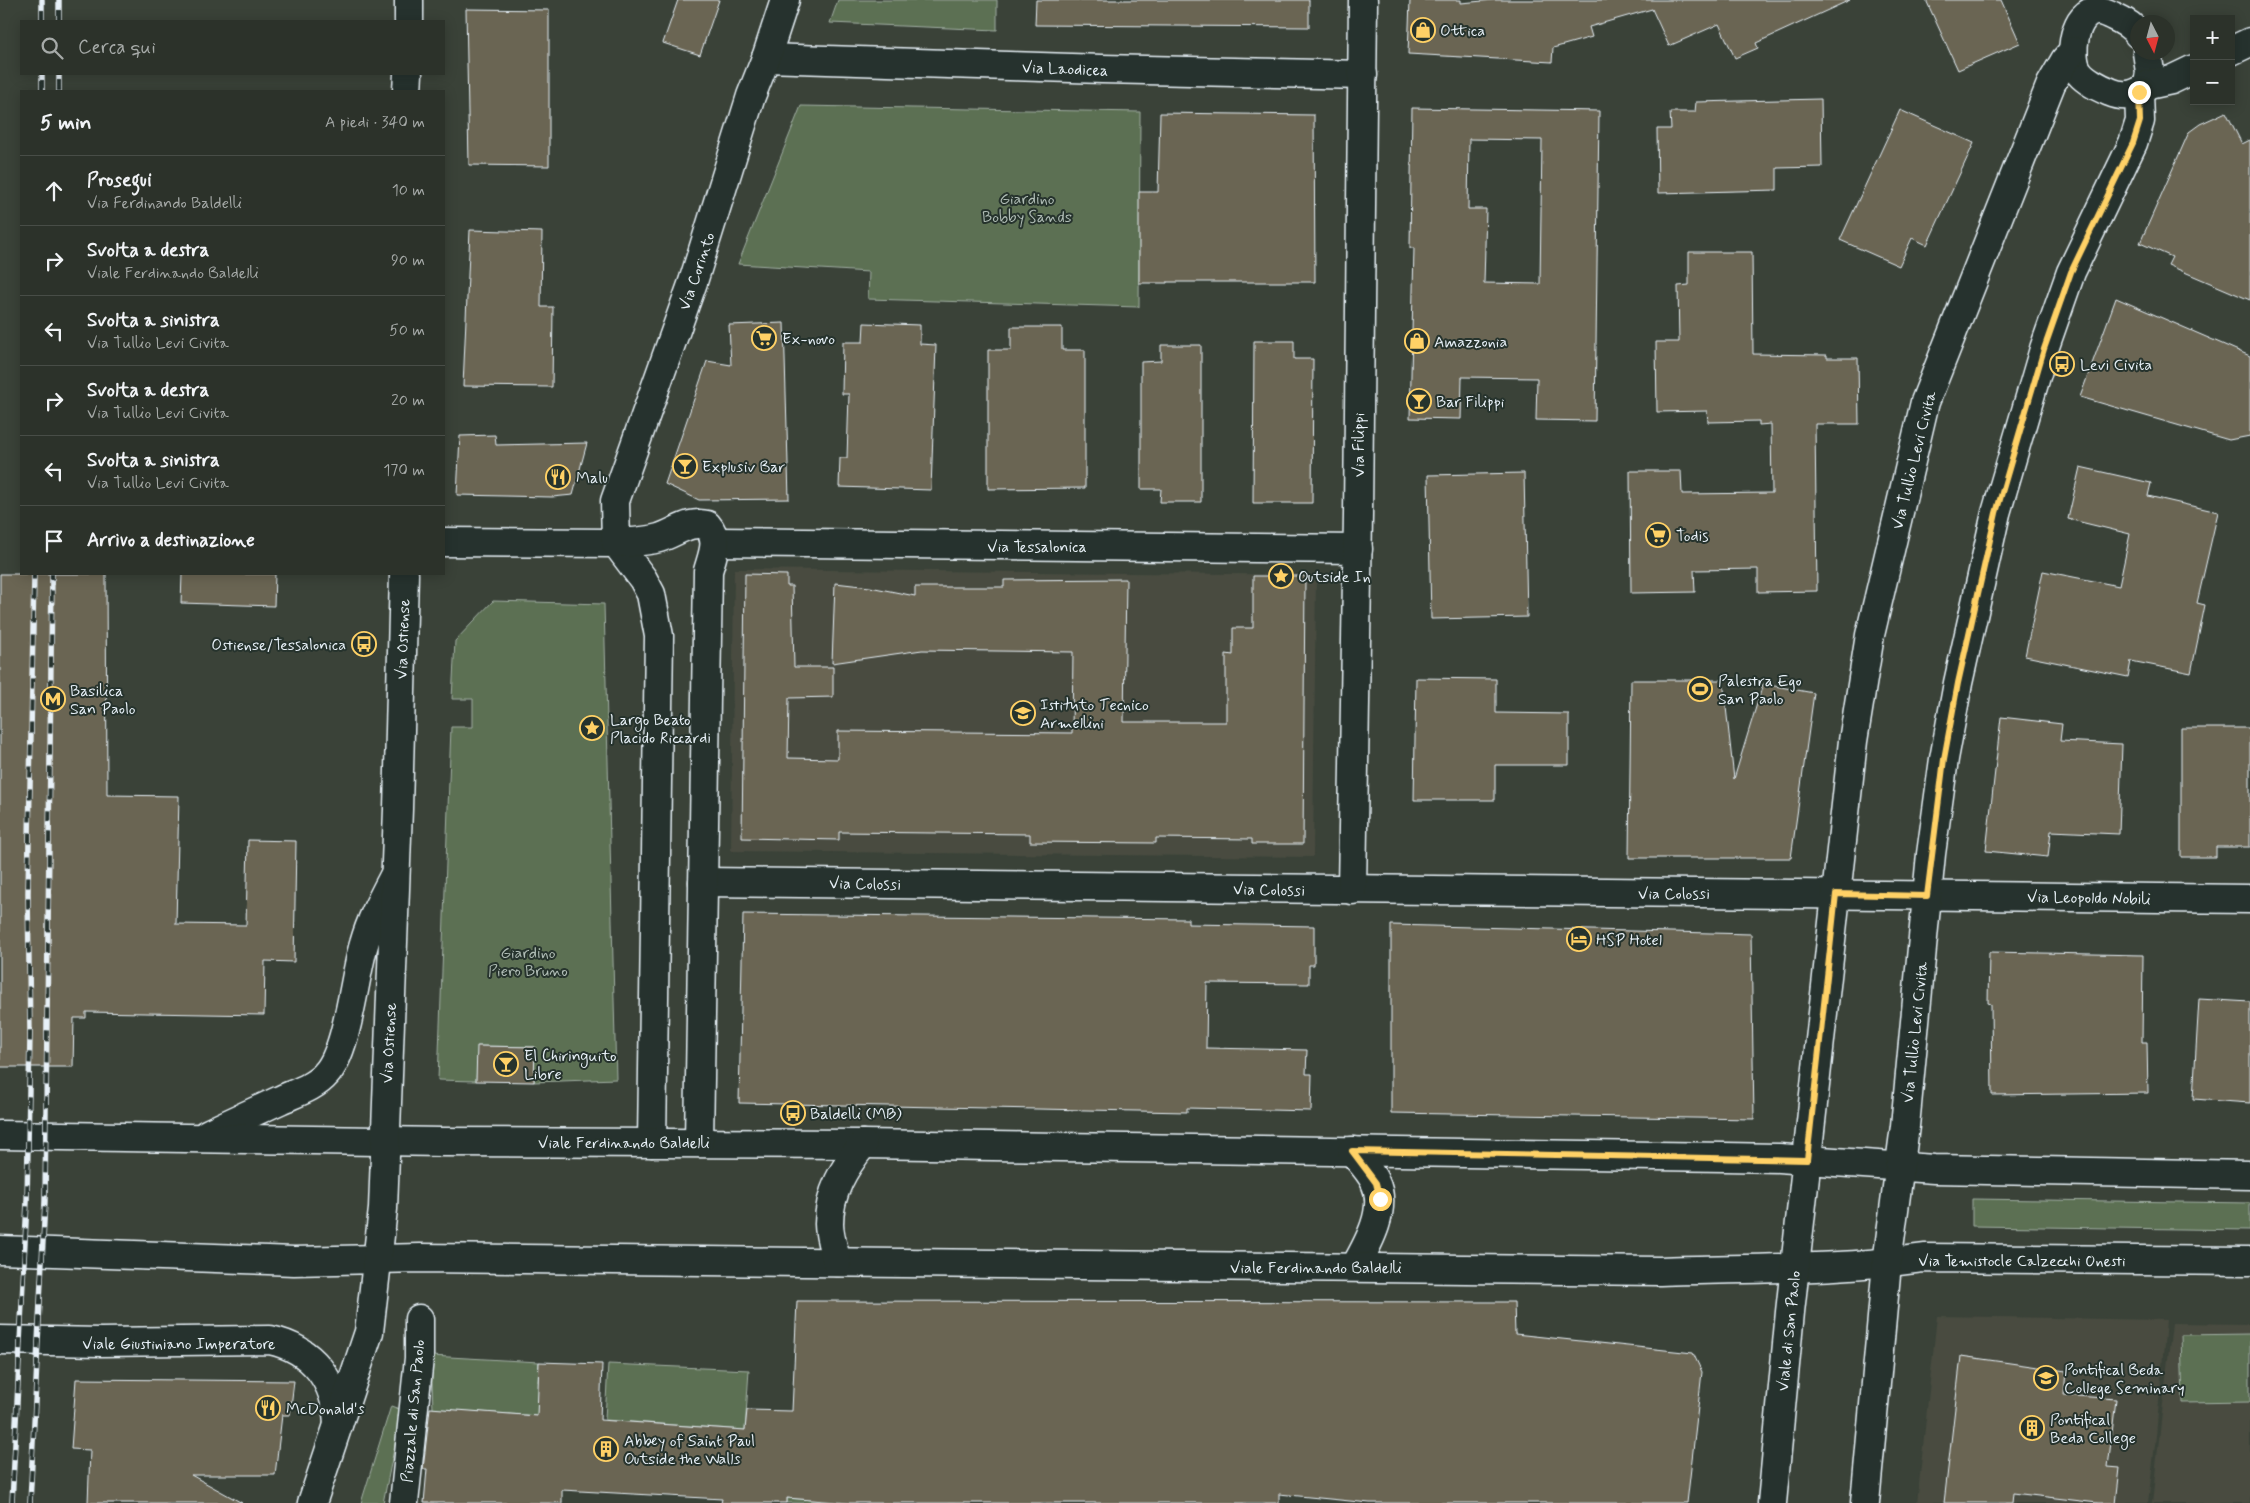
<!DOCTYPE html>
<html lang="it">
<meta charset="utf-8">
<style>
:root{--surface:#2c322a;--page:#343a32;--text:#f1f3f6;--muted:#a6aaa8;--line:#484d47}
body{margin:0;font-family:Mynerve,sans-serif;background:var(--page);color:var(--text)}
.controls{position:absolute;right:15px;top:15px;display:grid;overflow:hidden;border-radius:0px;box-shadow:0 2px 12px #0003}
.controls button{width:45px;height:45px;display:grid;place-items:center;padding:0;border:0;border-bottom:1px solid var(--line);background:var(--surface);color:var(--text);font:25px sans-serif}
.compass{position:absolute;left:2130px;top:15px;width:45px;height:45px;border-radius:50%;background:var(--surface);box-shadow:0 2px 12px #0003;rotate:174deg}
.stop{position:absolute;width:15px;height:15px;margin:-11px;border:4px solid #ffd166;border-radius:50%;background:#fff}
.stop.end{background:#ffd166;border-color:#fff;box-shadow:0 1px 5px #0008}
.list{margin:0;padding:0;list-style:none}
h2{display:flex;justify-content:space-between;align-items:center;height:65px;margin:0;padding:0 20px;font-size:21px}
h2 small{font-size:16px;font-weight:400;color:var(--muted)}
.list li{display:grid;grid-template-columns:32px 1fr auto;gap:15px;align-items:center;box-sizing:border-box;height:70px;padding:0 20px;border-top:1px solid var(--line)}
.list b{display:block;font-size:19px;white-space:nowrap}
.list p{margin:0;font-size:16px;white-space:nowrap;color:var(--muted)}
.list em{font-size:16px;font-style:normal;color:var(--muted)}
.icon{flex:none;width:28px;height:28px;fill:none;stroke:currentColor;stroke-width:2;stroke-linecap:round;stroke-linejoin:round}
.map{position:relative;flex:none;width:2250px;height:1503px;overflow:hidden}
.search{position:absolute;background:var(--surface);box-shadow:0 2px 12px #0003;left:20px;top:20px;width:425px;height:55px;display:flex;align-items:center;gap:12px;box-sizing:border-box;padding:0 18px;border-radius:0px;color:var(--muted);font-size:19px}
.panel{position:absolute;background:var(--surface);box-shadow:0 2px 12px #0003;left:20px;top:90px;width:425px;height:485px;border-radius:0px}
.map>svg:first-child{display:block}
</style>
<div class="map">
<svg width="2250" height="1503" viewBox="0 0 2250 1503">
<rect width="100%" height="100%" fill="#3a4238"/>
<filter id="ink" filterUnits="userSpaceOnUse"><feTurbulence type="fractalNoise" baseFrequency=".02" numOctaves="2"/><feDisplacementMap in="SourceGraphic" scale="10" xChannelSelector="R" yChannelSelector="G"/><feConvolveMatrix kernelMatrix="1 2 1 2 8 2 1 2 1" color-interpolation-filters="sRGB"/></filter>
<g filter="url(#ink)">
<g fill="#484c40">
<polygon points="734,569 1316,575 1313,857 731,851"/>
<polygon points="1937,1316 2166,1320 2156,1436 2148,1503 1917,1503"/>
<polygon points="2172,1323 2250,1324 2250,1503 2152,1503"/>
</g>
<g fill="#5c6f52" stroke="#a2b0a5">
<polygon points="838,0 997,0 997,30 830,23"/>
<polygon points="801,106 1140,112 1139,307 868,299 869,272 738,264"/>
<polygon points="493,601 604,604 616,1079 534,1082 535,1047 478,1046 476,1081 438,1080 451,727 473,727 473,699 452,699 455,641"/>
<polygon points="1972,1199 2250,1203 2250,1230 1972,1226"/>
<polygon points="2250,1334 2250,1402 2183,1403 2181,1335"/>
<polygon points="431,1356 539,1362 538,1382 586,1419 433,1409"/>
<polygon points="608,1364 749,1370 745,1430 605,1420"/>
<polygon points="391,1406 402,1410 383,1503 361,1503"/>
<polygon points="787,1498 849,1503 787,1503"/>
</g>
<g fill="#6a6553" stroke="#e8f1f8" fill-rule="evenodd">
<polygon points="678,0 719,0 700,55 663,43"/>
<polygon points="1036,0 1309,0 1309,27 1035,25"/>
<polygon points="1410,0 1461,0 1461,3 1494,0 1850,0 1756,43 1758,48 1735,58 1719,24 1669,46 1652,9 1589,27 1592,37 1553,48 1552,62 1408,54"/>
<polygon points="1926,0 2001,0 2020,43 1958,70"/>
<polygon points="466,9 549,10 549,166 469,165"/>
<polygon points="1821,99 1822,167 1777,168 1777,190 1658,193 1657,129 1671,129 1670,112 1695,112 1696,102"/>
<path d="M1412,108L1599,111L1595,421L1536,420L1537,378L1462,377L1461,419L1410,418L1414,248H1410ZM1469,139L1542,140L1540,284L1484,283L1486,209H1468Z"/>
<polygon points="1900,110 1974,143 1927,245 1912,238 1899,266 1840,240"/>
<polygon points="2226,112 2242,144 2250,140 2250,300 2168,265 2172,257 2140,243 2189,132 2200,124"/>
<polygon points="1160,113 1314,115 1315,282 1167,282 1167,283 1139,283 1139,192 1158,192"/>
<polygon points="470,230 542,232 541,307 553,307 552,387 463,386"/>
<polygon points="1689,252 1752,252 1753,354 1827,355 1827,358 1858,358 1859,424 1815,424 1817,591 1758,592 1758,569 1694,570 1695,592 1631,593 1630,471 1681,471 1682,494 1772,493 1771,424 1759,425 1759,421 1708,422 1707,411 1657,412 1656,342 1679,342 1678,286 1689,285"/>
<polygon points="2116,298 2250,356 2250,436 2229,440 2080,397"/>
<polygon points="784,323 789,499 699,500 665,484 707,361 731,365 729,325"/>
<polygon points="864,323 920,325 920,344 936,345 931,490 839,487 840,458 847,458 849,394 842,394 843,342 863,342"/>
<polygon points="1011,327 1062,327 1062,350 1085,350 1085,488 988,489 988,350 1011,350"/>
<polygon points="1254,341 1294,341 1294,359 1313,359 1312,503 1253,503"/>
<polygon points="1161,345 1201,345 1201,502 1160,502 1161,489 1141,489 1141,362 1161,361"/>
<polygon points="495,435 496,445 587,443 573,495 552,497 457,495 460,436"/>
<polygon points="2080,467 2151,483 2148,496 2218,512 2197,603 2205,605 2191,673 2131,661 2128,677 2025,656 2043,571 2119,586 2130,534 2068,519"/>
<polygon points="1524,473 1527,617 1431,619 1428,475"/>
<polygon points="0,574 106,574 107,795 179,796 176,924 246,925 248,840 296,841 294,962 265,961 264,1015 86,1012 86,1018 74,1018 73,1067 0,1067"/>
<polygon points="182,574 275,574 274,606 181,603"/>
<polygon points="745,574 787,575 787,586 792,586 794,667 833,667 833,697 789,698 788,758 838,759 838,731 1072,733 1073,652 922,650 832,663 835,583 870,587 915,596 915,587 1004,587 1004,580 1126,579 1124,722 1226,722 1226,654 1233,655 1233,628 1253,628 1253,576 1305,576 1303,844 1252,844 1252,839 1156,838 1156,843 1030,842 1030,834 839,832 839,840 742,838"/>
<polygon points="1416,678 1496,679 1496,713 1569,714 1569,765 1495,765 1495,800 1414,800"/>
<polygon points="1631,680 1723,680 1734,779 1763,684 1814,693 1791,858 1629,858"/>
<polygon points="2001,717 2062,724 2060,741 2122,744 2119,834 2051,831 2048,857 1986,851"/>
<polygon points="2181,728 2250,728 2250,847 2216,847 2216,857 2181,857"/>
<polygon points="743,914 1188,919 1188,924 1314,926 1314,965 1309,965 1309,984 1207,983 1206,1048 1307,1050 1306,1074 1312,1074 1311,1111 1187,1108 1187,1112 739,1103"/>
<polygon points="1391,925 1751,934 1754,1119 1391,1113"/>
<polygon points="1989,952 2143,955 2142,1042 2147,1042 2148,1093 1992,1095 1991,1004 1988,1003"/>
<polygon points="2199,999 2250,1002 2250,1103 2193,1099"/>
<polygon points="477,1046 535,1047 534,1082 476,1081"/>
<polygon points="797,1301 1514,1302 1515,1334 1693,1353 1702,1372 1687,1503 1370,1503 1279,1494 1279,1503 849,1503 787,1498 787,1503 721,1503 722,1499 562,1490 562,1503 424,1503 427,1469 423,1469 430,1408 537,1416 539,1362 602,1364 600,1420 745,1430 747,1410 792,1411"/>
<polygon points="1961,1356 2066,1371 2064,1395 2116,1399 2108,1467 2120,1468 2116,1503 2098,1503 2013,1493 2012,1503 1944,1503"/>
<polygon points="76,1379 294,1381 290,1415 282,1415 275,1475 191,1475 242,1503 88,1503 90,1450 71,1449"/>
</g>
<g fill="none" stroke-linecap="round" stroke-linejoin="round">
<defs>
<g id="minor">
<path d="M2138,34C2132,25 2122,20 2113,16C2109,14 2103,11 2098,11C2074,10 2068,56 2078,71C2084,80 2100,88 2110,92C2124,98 2137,96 2148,85L2150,72L2147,52"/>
<polyline points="2231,51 2250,42"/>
<polyline points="766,58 1102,69 1363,75"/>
<polyline points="2148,85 2171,80 2194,69"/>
<polyline points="444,542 616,543 643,579 651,594 659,636 652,1143"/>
<polyline points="716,542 1358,549"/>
<polyline points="703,882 2250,899"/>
<polyline points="1352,890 1358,515 1363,0"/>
<path d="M207,1134C232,1122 256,1111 280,1100C295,1093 315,1087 326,1074C348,1051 354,976 364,944C371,919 383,897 395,874"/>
<polyline points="0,1135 443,1142 863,1144 1725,1157 1779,1158 1934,1169 2250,1175"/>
<path d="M699,1142L708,571C713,553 720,540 707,525C689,520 676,533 659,538C645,542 630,542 616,543L615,501L693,282L751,96L766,58L785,0"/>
<path d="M1352,1151C1360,1161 1370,1171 1375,1182C1388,1209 1368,1244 1355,1267"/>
<path d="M0,1250L294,1261L420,1258L1660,1271C1748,1268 1837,1270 1924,1258L2250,1261"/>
<path d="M837,1262C834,1250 829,1236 829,1224C829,1192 844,1168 863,1144"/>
<path d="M0,1340L101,1342L270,1340C313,1349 336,1381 338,1424"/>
<polyline points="404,1503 419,1358 419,1319"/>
<polyline points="1772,1503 1790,1312 1853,741 1870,635 1925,402 2051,84 2065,60 2073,51"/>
<polyline points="1865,1503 1887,1263 1905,1126 1931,854 1944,759 1958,683 1996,513 2044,349 2071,272 2133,143 2140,121 2139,92"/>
</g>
<g id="major">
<polyline points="409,21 409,0"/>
<polyline points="407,91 408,74"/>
<polyline points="312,1503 369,1332 383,1209 398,809 404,574"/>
</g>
</defs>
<use href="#minor" stroke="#e8f1f8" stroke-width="31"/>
<use href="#major" stroke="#e8f1f8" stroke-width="31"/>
<use href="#minor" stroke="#26332d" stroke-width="28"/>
<use href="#major" stroke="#26332d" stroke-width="28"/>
<defs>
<g id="rail">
<polyline points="42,21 42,0"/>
<polyline points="59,21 59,0"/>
<polyline points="42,91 42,74"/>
<polyline points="59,91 59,74"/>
<polyline points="12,1503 27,1202 30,1034 28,893 34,574"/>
<polyline points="30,1503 45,1201 52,574"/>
</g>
</defs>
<use href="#rail" stroke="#e8f1f8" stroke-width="5.5"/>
<use href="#rail" stroke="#26332d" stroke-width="4" stroke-dasharray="11" stroke-linecap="butt"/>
</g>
</g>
<g fill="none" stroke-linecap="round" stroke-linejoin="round" filter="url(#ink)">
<polyline stroke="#ffd166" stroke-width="6" points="1380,1199 1376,1183 1352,1151 1807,1160 1836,894 1927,896 1944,759 1958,683 1996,513 2044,349 2071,272 2133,143 2140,121 2139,92"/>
</g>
<defs>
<symbol id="shop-ring" viewBox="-11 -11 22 22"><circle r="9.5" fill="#26332d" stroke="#ffd166" stroke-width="1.5"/><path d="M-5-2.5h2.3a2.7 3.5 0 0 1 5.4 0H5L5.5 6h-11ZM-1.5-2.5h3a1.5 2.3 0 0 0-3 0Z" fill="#ffd166"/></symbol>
<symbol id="supermarket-ring" viewBox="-11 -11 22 22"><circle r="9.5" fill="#26332d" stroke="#ffd166" stroke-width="1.5"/><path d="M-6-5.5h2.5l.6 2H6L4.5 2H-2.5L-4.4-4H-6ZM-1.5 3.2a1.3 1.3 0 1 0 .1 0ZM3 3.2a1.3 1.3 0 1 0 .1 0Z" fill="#ffd166"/></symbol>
<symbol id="bus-ring" viewBox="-11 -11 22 22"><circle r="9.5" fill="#26332d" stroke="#ffd166" stroke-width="1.5"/><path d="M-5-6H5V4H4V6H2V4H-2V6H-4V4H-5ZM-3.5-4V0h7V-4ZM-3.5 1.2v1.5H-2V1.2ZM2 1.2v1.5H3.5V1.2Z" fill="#ffd166"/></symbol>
<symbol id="bar-ring" viewBox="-11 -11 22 22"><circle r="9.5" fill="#26332d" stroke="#ffd166" stroke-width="1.5"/><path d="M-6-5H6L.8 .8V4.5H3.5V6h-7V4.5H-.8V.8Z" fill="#ffd166"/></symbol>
<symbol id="restaurant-ring" viewBox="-11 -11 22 22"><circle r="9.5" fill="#26332d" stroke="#ffd166" stroke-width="1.5"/><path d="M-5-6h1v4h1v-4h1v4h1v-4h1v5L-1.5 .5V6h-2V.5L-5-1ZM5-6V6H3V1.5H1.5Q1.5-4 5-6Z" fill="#ffd166"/></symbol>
<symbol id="sight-ring" viewBox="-11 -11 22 22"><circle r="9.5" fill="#26332d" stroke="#ffd166" stroke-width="1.5"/><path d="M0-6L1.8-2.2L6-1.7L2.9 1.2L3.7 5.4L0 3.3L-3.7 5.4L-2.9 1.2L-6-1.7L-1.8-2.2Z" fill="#ffd166"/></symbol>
<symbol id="stadium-ring" viewBox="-11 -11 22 22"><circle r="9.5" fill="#26332d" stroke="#ffd166" stroke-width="1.5"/><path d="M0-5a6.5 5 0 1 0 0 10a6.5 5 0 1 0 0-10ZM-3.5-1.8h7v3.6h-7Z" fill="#ffd166"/></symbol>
<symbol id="metro-ring" viewBox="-11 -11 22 22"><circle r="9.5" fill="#26332d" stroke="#ffd166" stroke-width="1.5"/><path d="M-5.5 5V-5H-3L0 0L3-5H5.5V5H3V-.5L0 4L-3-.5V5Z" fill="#ffd166"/></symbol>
<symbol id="school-ring" viewBox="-11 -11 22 22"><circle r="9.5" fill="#26332d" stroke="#ffd166" stroke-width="1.5"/><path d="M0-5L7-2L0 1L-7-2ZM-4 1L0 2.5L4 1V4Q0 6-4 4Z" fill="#ffd166"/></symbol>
<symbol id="hotel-ring" viewBox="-11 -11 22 22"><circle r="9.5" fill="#26332d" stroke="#ffd166" stroke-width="1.5"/><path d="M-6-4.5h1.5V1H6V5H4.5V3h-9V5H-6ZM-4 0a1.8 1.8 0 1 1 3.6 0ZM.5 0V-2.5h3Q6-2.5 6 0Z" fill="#ffd166"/></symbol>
<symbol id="university-ring" viewBox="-11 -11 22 22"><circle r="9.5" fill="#26332d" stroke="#ffd166" stroke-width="1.5"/><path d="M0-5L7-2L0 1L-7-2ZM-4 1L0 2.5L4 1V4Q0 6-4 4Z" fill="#ffd166"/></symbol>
<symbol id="building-ring" viewBox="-11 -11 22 22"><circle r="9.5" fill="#26332d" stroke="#ffd166" stroke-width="1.5"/><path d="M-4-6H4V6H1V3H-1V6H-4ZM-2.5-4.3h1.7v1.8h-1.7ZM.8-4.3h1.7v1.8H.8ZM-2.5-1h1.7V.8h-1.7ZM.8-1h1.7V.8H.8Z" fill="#ffd166"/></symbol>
</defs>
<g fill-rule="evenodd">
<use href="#shop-ring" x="1409" y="16" width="28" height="28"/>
<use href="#supermarket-ring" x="750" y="324" width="28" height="28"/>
<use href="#shop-ring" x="1403" y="327" width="28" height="28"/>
<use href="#bus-ring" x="2048" y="350" width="28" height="28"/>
<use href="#bar-ring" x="1405" y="387" width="28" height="28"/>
<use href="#bar-ring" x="671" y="452" width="28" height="28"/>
<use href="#restaurant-ring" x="544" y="463" width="28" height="28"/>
<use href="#supermarket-ring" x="1644" y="521" width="28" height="28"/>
<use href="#sight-ring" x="1267" y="562" width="28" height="28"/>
<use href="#bus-ring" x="350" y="630" width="28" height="28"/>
<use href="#stadium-ring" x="1686" y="675" width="28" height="28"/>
<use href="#metro-ring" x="39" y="685" width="28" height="28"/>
<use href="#school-ring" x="1009" y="699" width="28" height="28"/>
<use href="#sight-ring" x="578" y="714" width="28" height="28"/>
<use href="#hotel-ring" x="1565" y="925" width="28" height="28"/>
<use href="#bar-ring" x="492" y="1050" width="28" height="28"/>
<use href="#bus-ring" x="779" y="1099" width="28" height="28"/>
<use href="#university-ring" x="2032" y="1364" width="28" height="28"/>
<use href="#restaurant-ring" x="254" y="1394" width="28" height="28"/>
<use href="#building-ring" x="2018" y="1414" width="28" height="28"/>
<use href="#building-ring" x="592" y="1435" width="28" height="28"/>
</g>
<g text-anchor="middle" stroke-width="4" stroke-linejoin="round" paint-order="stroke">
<g font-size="16" fill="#e8f1f8" stroke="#26332d" text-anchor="start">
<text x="1440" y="36">Ottica</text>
<text x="782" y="344">Ex-novo</text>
<text x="1434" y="347">Amazzonia</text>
<text x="2080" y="370">Levi Civita</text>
<text x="1436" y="407">Bar Filippi</text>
<text x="702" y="472">Explusiv Bar</text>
<text x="576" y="483">Malu</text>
<text x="1676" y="541">Todis</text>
<text x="1298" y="582">Outside In</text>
<text x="346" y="650" text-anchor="end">Ostiense/Tessalonica</text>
<text x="1718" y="686">Palestra Ego<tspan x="1718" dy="18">San Paolo</tspan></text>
<text x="70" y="696">Basilica<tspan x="70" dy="18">San Paolo</tspan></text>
<text x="1040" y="710">Istituto Tecnico<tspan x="1040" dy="18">Armellini</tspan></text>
<text x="610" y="725">Largo Beato<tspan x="610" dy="18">Placido Riccardi</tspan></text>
<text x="1596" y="945">HSP Hotel</text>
<text x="524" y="1061">El Chiringuito<tspan x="524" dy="18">Libre</tspan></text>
<text x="810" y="1119">Baldelli (MB)</text>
<text x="2064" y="1375">Pontifical Beda<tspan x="2064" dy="18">College Seminary</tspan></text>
<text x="286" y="1414">McDonald's</text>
<text x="2050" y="1425">Pontifical<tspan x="2050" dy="18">Beda College</tspan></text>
<text x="624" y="1446">Abbey of Saint Paul<tspan x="624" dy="18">Outside the Walls</tspan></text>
</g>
<g font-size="16" fill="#e8f1f8" stroke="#26332d">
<text transform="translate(1065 68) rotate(2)" y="6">Via Laodicea</text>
<text transform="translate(696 271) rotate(-71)" y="6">Via Corinto</text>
<text transform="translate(1358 445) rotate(-90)" y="6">Via Filippi</text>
<text transform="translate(1913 460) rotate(-76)" y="6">Via Tullio Levi Civita</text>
<text x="1037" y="552">Via Tessalonica</text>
<text transform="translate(402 639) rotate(-88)" y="6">Via Ostiense</text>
<text transform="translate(865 883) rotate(1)" y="6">Via Colossi</text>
<text transform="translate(1269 889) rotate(1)" y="6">Via Colossi</text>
<text x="1674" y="899">Via Colossi</text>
<text transform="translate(2089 897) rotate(1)" y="6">Via Leopoldo Nobili</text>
<text transform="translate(1914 1032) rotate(-84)" y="6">Via Tullio Levi Civita</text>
<text transform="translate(388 1043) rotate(-87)" y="6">Via Ostiense</text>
<text x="624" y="1148">Viale Ferdinando Baldelli</text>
<text x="2022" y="1266">Via Temistocle Calzecchi Onesti</text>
<text x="1316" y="1273">Viale Ferdinando Baldelli</text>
<text transform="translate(1788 1331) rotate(-84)" y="6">Viale di San Paolo</text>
<text x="179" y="1349">Viale Giustiniano Imperatore</text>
<text transform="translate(412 1411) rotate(-85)" y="6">Piazzale di San Paolo</text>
</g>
<g font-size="16" fill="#b0bdb6" stroke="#26332d">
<text x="1027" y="204">Giardino<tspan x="1027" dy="18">Bobby Sands</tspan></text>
<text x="528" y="958">Giardino<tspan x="528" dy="18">Piero Bruno</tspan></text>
</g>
</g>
</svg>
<div class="controls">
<button>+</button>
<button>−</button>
</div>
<svg class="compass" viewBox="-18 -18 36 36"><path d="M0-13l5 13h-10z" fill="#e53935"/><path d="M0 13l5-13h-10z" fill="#a6aaa8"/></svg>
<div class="stop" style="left:1380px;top:1199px"></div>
<div class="stop end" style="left:2139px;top:92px"></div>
<div class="search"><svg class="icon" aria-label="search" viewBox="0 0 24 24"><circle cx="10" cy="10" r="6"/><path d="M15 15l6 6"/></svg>Cerca qui</div>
<section class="panel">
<h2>5 min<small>A piedi · 340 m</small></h2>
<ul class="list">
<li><svg class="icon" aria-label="ahead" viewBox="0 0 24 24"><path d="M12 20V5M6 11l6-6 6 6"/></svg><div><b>Prosegui</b><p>Via Ferdinando Baldelli</p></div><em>10 m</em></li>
<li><svg class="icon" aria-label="right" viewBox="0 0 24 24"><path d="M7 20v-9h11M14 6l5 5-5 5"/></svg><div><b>Svolta a destra</b><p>Viale Ferdinando Baldelli</p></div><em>90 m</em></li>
<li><svg class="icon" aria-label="left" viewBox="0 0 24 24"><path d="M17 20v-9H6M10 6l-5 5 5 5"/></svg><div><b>Svolta a sinistra</b><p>Via Tullio Levi Civita</p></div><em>50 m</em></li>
<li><svg class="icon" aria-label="right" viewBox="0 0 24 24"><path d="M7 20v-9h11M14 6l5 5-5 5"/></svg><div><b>Svolta a destra</b><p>Via Tullio Levi Civita</p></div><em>20 m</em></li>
<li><svg class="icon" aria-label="left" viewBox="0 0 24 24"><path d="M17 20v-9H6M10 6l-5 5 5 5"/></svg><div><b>Svolta a sinistra</b><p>Via Tullio Levi Civita</p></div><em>170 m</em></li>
<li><svg class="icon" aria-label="arrive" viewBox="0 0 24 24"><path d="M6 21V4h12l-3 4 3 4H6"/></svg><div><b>Arrivo a destinazione</b></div></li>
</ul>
</section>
</div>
